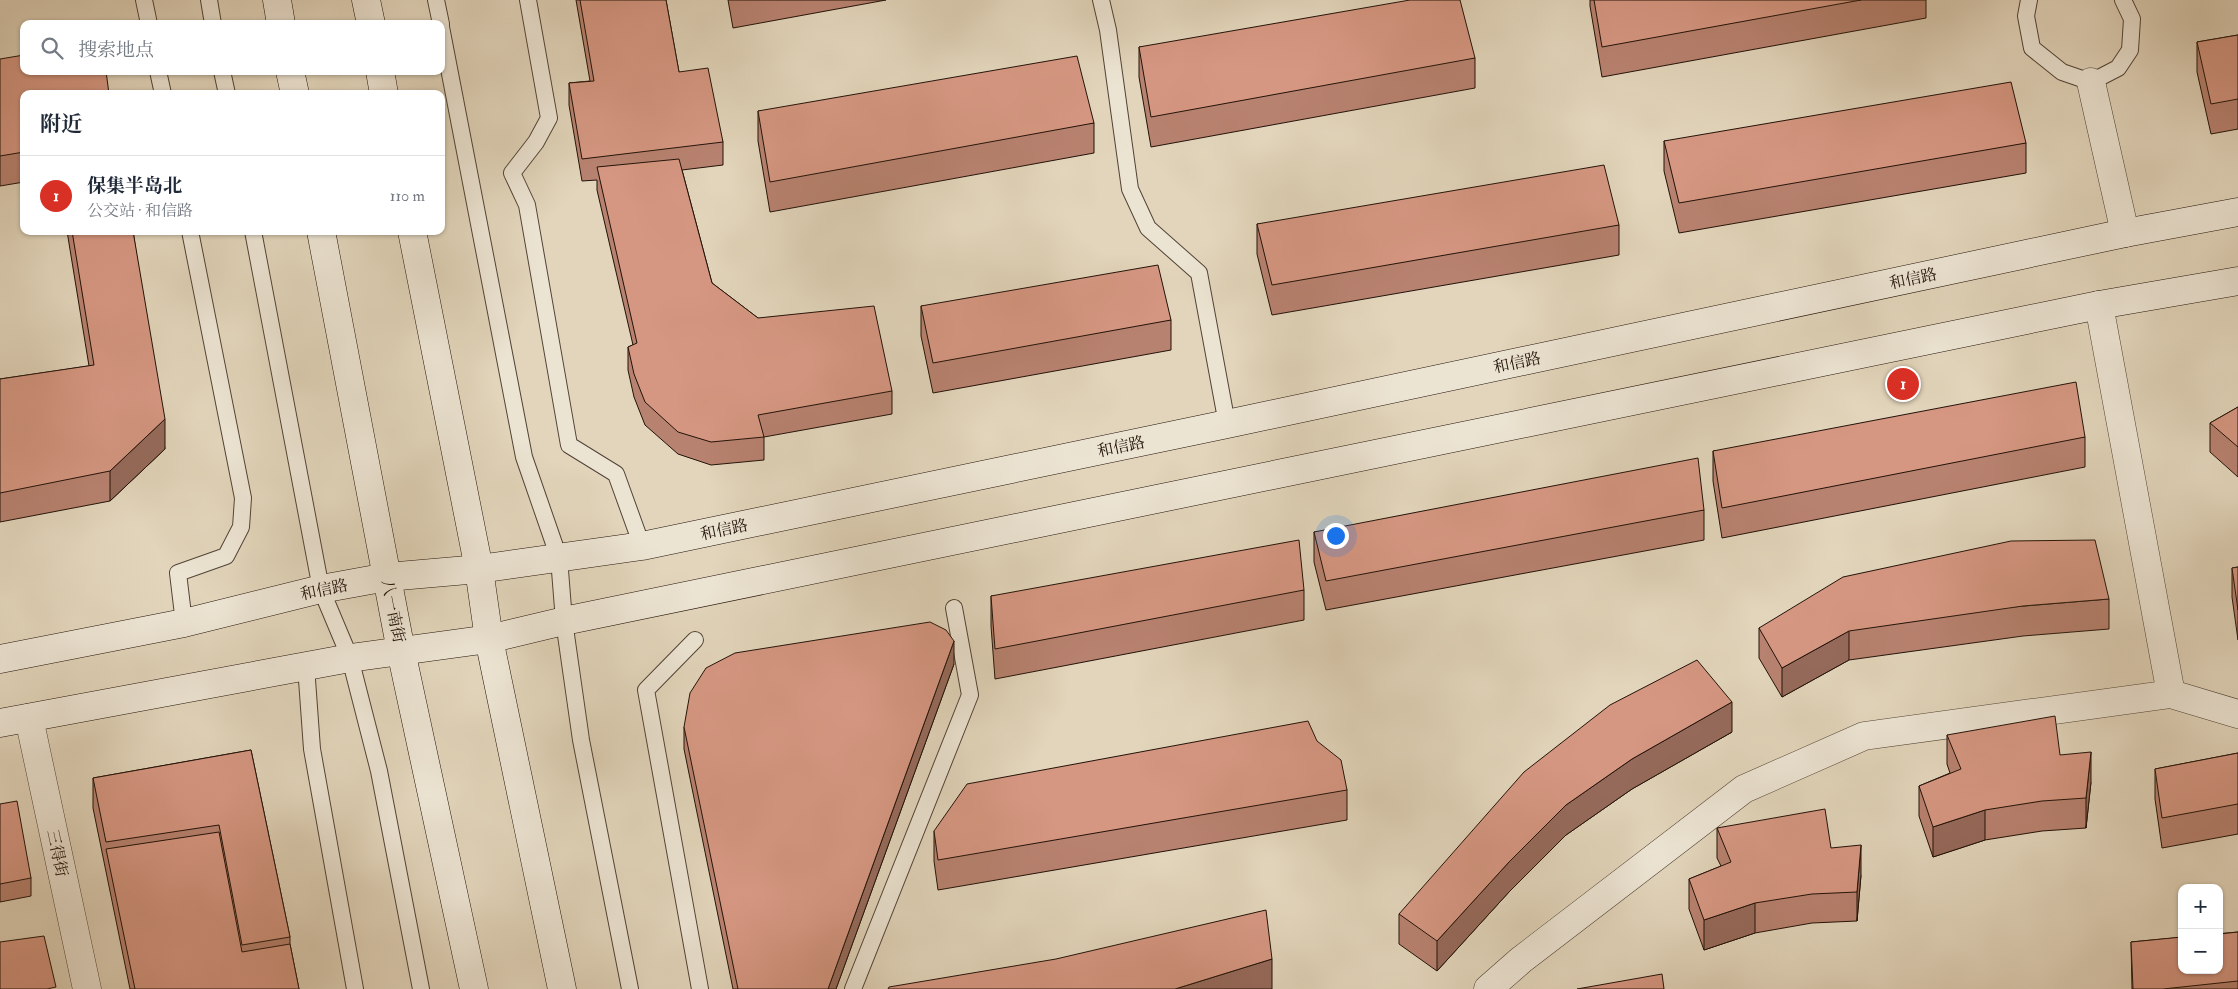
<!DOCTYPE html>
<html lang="zh">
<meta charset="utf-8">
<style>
:root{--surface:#fff;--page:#f2f2f3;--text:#1f2937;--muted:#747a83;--line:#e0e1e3;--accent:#d93025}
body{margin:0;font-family:"IM FELL Double Pica","Noto Serif SC",serif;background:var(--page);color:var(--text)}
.controls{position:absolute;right:15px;bottom:15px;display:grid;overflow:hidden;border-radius:10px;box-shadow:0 1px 4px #0004}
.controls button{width:45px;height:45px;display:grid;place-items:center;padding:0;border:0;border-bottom:1px solid var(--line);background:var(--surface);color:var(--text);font:25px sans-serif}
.you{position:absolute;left:1335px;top:535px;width:18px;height:18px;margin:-12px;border:4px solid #fff;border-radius:50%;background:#1a73e8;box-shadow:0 0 0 8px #1a73e833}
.badge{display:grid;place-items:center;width:32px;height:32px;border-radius:50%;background:var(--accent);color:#fff;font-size:16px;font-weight:700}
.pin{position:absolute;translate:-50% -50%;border:2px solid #fff;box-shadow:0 1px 5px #0006}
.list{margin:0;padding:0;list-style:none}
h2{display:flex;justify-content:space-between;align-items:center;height:65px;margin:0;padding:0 20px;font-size:21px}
h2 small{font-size:16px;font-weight:400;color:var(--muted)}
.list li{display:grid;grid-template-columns:32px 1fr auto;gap:15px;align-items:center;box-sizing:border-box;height:80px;padding:0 20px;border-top:1px solid var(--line)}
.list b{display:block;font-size:19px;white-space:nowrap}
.list p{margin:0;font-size:16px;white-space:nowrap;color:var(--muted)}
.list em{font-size:16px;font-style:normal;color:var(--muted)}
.icon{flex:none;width:28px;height:28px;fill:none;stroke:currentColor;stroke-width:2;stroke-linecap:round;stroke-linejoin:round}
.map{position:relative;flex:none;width:2238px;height:989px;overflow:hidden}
.search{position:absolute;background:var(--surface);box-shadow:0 1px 4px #0004;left:20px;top:20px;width:425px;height:55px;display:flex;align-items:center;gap:12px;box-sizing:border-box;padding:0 18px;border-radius:10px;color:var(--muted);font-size:19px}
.panel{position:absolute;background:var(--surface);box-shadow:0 1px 4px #0004;left:20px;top:90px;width:425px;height:145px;border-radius:10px}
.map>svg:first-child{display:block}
</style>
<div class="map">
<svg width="2238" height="989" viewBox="0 0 2238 989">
<rect width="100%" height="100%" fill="#e2d5bb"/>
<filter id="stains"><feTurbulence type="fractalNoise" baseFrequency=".004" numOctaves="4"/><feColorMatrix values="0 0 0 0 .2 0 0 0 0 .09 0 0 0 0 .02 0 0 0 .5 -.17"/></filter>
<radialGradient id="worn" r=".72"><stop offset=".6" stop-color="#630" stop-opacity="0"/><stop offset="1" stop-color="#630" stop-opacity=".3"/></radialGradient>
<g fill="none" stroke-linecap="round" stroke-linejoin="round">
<defs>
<g id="lane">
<polyline points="144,0 149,24"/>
<polyline points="209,0 213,24"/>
<polyline points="436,0 441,24"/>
<polyline points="528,0 549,118 536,142 512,173 527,205 569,445 616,474 642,546"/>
<polyline points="1101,0 1108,30 1130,189 1148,228 1199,273 1227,424"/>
<polyline points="2029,0 2026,16 2032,48 2062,72 2091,82 2118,68 2130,50 2132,19 2123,0"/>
<polyline points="441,27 524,457 559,558 564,621 581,740 630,989"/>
<polyline points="158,71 163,94"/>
<polyline points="222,71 227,94"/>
<polyline points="253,231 321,589 350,658 379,771 421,989"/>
<polyline points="184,623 178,573 226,556 241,527 243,498 190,231"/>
<polyline points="695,640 646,690 700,989"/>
<polyline points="306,666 312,749 355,989"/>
<polyline points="853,989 970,695 954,608"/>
</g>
<g id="street">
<polyline points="2091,82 2125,233"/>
<polyline points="2099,305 2171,694"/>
<polyline points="29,718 87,989"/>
<polyline points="1488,989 1521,960 1744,789 1864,736 2171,694 2238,714"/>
</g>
<g id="secondary">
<polyline points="277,0 281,24"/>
<polyline points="366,0 371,24"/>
<polyline points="290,71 295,94"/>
<polyline points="380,71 384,94"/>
<polyline points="321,231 401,651 474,989"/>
<polyline points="412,231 479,569 489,639 562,989"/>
<polyline points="0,659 184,623 321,589 387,577 479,569 642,546 1227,424 2125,233 2238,212"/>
<polyline points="0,723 350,658 489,639 564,621 2099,305 2238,281"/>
</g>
</defs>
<use href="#lane" stroke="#524336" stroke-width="18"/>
<use href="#street" stroke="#524336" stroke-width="29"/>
<use href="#secondary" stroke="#221209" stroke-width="29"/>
<use href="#lane" stroke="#ece4d3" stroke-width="16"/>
<use href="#street" stroke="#ece4d3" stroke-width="28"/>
<use href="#secondary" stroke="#ece4d3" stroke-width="28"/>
</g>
<g fill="#b88270" stroke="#221209">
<polygon points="576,0 666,0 679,72 723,142 723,165 682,170 712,283 758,318 892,391 892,414 764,437 764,460 711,465 678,454 645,425 634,397 628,370 628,347 633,345 597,190 597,180 582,181 569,105 569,83 590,81"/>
<polygon points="728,0 886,0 733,28"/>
<polygon points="1590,0 1926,0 1926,18 1602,77 1590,6"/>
<polygon points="2238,35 2238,129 2211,134 2197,72 2197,42"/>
<polygon points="1139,47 1475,58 1475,88 1151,147 1139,77"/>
<polygon points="0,59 24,94 24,182 0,186"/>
<polygon points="758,111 1094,123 1094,153 770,212 758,141"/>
<polygon points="1664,141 2026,143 2026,173 1679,233 1664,171"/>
<polygon points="1257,224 1619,225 1619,255 1272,315 1257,254"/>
<polygon points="67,231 133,231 165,449 110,501 0,522 0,379 89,366"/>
<polygon points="921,306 1171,320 1171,350 933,393 921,336"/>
<polygon points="2238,407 2238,477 2210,452 2210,423"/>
<polygon points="2085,437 2085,467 1722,538 1713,481 1713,451"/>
<polygon points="1704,510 1704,540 1326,610 1314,562 1314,532"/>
<polygon points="2238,567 2238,640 2232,597 2232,568"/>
<polygon points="1304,590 1304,620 995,679 991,626 991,596"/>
<polygon points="2109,599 2109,629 2023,636 1849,660 1782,697 1759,658 1759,628"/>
<polygon points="954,664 836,989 733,989 684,749 684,727"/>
<polygon points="1732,732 1632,789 1566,835 1509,892 1437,971 1399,944 1399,914"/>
<polygon points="1947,735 2060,755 2091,782 2086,828 2042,831 1985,840 1933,857 1919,816 1919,786 1950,773 1947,764"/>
<polygon points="1317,741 1347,790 1347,820 938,890 934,861 934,831"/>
<polygon points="251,750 290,937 290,944 299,989 130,989 93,808 93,778"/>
<polygon points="2238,753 2238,834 2162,848 2155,799 2155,769"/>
<polygon points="0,804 31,878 31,896 0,902"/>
<polygon points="1717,828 1831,848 1861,875 1857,921 1812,923 1755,933 1704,950 1689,909 1689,879 1721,866 1717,858"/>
<polygon points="2238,932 2238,989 2132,989 2131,942"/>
</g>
<g fill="#966a5b" stroke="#221209">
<polygon points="165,419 165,449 110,501 110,471"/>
<polygon points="1849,631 1849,660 1782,697 1782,668"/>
<polygon points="954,641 954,664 836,989 828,989"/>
<polygon points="1732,702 1732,732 1632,789 1566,835 1509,892 1437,971 1437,941 1509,862 1566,805 1632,759"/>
<polygon points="2091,752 2091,782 2086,828 2086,798"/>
<polygon points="1985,810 1985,840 1933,857 1933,827"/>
<polygon points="1861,845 1861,875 1857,921 1857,892"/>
<polygon points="1755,903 1755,933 1704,950 1704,920"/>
<polygon points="1272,959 1272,989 1175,989"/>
</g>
<g fill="#d69782" stroke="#221209">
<polygon points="580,0 666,0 679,72 708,68 723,142 582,159 569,83 594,81"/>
<polygon points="1410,0 1460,0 1475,58 1151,117 1139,47"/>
<polygon points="1594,0 1861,0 1602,47"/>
<polygon points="2238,35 2238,99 2211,104 2197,42"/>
<polygon points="24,55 24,71 106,71 109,94 24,94 24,152 0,156 0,59"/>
<polygon points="1077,56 1094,123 770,182 758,111"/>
<polygon points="2011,82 2026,143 1679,203 1664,141"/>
<polygon points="679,159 712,283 758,318 874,306 892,391 758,415 764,437 711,442 678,432 645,402 634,374 628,347 637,343 597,167"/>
<polygon points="1604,165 1619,225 1272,285 1257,224"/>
<polygon points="72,231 133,231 165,419 110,471 0,493 0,379 94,365"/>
<polygon points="1158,265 1171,320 933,363 921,306"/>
<polygon points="2076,382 2085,437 1722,508 1713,451"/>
<polygon points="2238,407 2238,447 2210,423"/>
<polygon points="1698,458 1704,510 1326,581 1314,532"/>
<polygon points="1299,540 1304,590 995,649 991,596"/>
<polygon points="2095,540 2109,599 2023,606 1849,631 1782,668 1759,628 1843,577 2011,541"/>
<polygon points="2238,567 2238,610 2232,568"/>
<polygon points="930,622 946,630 954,641 828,989 738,989 684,727 690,693 706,668 735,653"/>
<polygon points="1697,660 1732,702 1632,759 1566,805 1509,862 1437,941 1399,914 1524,772 1610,705"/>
<polygon points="2055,716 2060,755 2091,752 2086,798 2042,801 1985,810 1933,827 1919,786 1961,769 1947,735"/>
<polygon points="1308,721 1317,741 1341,760 1347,790 938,860 934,831 967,784"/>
<polygon points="251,750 290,937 242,945 219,825 106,842 93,778"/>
<polygon points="2238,753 2238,804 2162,818 2155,769"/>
<polygon points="17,801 31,878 0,884 0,804"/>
<polygon points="1825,809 1831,848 1861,845 1857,892 1812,894 1755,903 1704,920 1689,879 1731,862 1717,828"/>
<polygon points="219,832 242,952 290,944 299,989 135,989 106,849"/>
<polygon points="1266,910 1272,959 1175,989 888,989 889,987 1056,959"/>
<polygon points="2238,932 2238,981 2163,989 2133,989 2131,942 2182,937 2182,970 2219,970 2219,934"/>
<polygon points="44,936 56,987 47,989 0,989 0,942"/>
<polygon points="1662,974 1664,989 1577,989"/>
</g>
<g text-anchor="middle" stroke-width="5" stroke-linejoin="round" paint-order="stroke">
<g font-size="16" fill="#221209" stroke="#ece4d3">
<text transform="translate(1913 278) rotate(-12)" y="6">和信路</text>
<text transform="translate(1517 362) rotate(-12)" y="6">和信路</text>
<text transform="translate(1121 446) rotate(-12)" y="6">和信路</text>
<text transform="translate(724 529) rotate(-12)" y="6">和信路</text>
<text transform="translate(324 589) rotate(-12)" y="6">和信路</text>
<text transform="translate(394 611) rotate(79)" y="6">八一南街</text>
<text transform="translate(58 853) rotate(78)" y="6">三得街</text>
</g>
</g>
<rect width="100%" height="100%" filter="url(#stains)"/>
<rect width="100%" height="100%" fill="url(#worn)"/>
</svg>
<div class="controls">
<button>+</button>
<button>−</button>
</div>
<div class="you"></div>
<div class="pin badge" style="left:1903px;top:384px">1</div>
<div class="search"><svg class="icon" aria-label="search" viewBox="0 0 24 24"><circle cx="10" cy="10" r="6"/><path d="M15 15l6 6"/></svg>搜索地点</div>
<section class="panel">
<h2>附近<small></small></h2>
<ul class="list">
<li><span class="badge">1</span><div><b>保集半岛北</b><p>公交站 · 和信路</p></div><em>110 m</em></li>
</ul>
</section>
</div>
